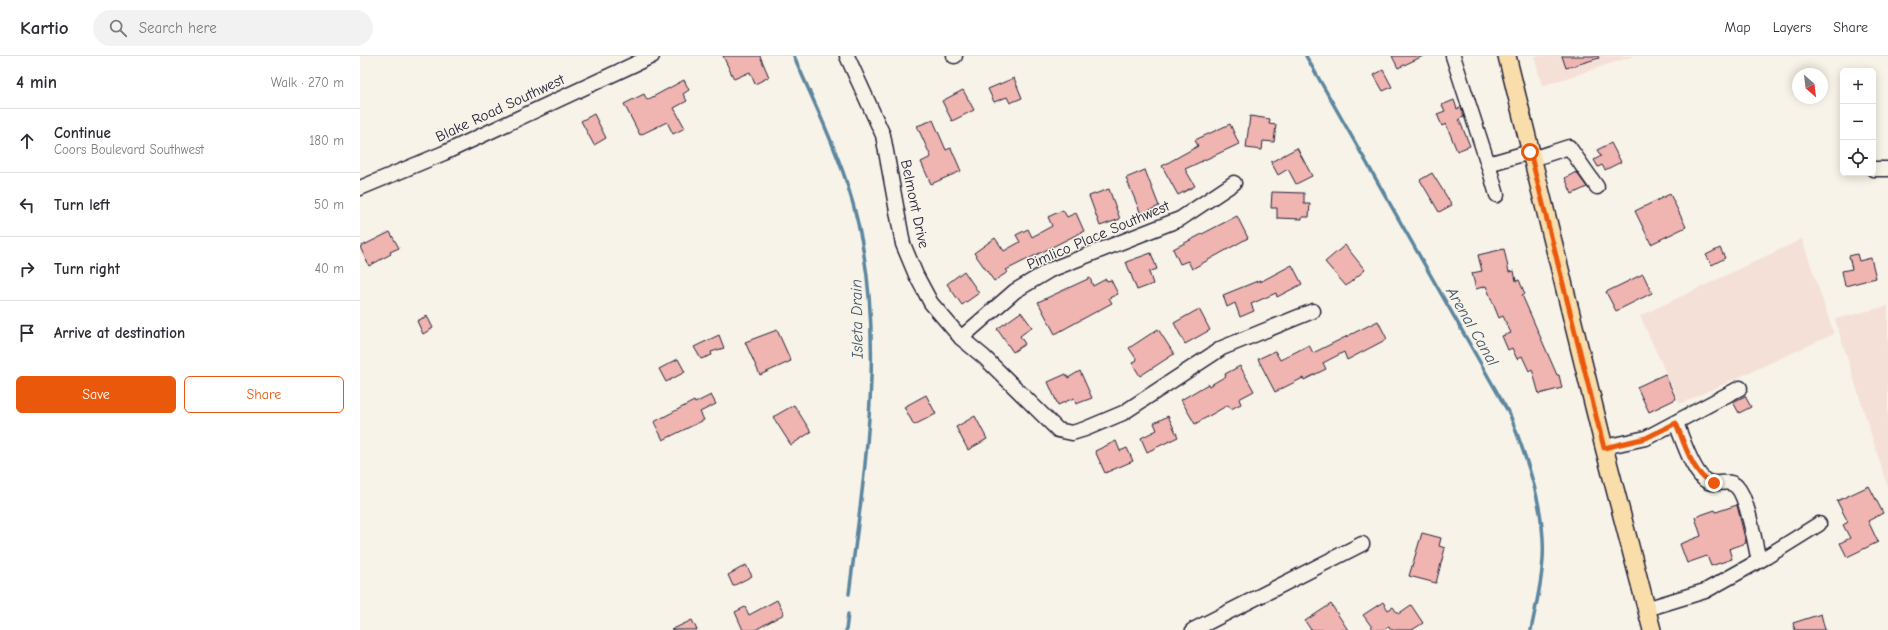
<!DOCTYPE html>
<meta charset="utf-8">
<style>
:root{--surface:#fff;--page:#f2f2f3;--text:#2b2b33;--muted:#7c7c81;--line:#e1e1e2;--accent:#ea580c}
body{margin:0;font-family:"Comic Neue",sans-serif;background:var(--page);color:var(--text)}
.controls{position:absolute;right:12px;top:12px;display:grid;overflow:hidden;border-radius:6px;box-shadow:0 2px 10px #0003}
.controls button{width:36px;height:36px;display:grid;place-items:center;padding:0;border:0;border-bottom:1px solid var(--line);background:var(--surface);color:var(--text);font:20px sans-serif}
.compass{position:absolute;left:1432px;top:12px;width:36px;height:36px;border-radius:50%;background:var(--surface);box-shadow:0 2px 10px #0003;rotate:152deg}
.stop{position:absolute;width:12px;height:12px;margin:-9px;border:3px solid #ea580c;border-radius:50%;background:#fff}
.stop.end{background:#ea580c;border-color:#fff;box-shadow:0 1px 4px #0008}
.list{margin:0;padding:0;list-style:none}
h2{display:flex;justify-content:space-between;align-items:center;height:52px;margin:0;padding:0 16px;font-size:17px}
h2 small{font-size:13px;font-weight:400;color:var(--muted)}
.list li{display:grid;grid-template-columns:26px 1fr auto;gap:12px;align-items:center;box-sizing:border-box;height:64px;padding:0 16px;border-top:1px solid var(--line)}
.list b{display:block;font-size:15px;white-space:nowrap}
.list p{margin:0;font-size:13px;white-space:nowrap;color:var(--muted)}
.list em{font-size:13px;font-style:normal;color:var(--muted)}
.actions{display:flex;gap:8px;padding:12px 16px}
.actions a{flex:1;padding:9px 0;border:1px solid var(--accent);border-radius:6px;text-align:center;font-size:14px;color:var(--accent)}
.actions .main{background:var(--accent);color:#fff}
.icon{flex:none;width:22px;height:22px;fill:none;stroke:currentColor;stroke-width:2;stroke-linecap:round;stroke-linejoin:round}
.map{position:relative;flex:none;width:1528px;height:574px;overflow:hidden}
header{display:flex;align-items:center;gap:24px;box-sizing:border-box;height:56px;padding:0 20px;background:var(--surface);border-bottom:1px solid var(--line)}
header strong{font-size:19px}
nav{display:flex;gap:22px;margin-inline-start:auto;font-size:14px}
.search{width:280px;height:36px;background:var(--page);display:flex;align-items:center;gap:10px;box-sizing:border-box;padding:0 14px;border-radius:22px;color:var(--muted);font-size:15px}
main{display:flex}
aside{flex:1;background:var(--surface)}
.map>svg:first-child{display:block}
</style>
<header>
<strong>Kartio</strong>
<div class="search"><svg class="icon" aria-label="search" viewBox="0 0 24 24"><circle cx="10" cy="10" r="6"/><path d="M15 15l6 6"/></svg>Search here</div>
<nav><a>Map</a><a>Layers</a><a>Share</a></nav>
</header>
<main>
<aside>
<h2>4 min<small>Walk · 270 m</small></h2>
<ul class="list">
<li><svg class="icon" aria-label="ahead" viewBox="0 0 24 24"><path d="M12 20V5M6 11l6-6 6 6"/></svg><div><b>Continue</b><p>Coors Boulevard Southwest</p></div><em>180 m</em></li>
<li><svg class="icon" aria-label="left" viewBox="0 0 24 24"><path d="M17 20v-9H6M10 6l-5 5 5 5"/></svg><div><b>Turn left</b></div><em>50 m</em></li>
<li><svg class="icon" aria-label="right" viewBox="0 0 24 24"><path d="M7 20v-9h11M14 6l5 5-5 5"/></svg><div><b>Turn right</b></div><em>40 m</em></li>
<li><svg class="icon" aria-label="arrive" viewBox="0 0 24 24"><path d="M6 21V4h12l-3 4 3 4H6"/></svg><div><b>Arrive at destination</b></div></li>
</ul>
<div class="actions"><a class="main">Save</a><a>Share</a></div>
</aside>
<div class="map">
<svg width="1528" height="574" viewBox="0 0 1528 574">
<rect width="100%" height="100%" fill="#f7f3e8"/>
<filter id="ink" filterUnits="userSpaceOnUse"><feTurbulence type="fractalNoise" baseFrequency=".025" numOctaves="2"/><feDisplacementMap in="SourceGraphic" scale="8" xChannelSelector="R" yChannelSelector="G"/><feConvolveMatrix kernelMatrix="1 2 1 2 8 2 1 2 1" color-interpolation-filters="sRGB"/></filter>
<g filter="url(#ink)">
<g fill="#f5e0d8">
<polygon points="1174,0 1274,0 1182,30"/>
<polygon points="1442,183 1474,278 1320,348 1280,260"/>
<polygon points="1528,250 1528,432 1475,263"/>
</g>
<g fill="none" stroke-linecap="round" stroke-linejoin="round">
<g stroke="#5b869f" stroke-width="3.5">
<path d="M434,0C452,43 474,86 488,131C530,261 506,405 489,538"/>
<path d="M946,0L1150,359C1168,406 1189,463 1182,514C1180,534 1175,554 1171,574"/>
<polyline points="486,574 488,558"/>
</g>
</g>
<g fill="#f0b4b1" stroke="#22223b">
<polygon points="363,0 400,0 409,21 395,28 390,16 374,23"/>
<polygon points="1032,0 1063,0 1038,12"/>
<polygon points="1202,0 1238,0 1239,2 1206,12"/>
<polygon points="1023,14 1032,31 1023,35 1014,19"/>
<polygon points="654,22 662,42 650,47 647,41 634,46 628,33"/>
<polygon points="324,24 329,34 323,38 327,45 314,52 325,72 313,78 307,66 280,79 264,48 284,38 287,44"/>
<polygon points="603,34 614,54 592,65 582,45"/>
<polygon points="1094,44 1097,53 1101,51 1104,61 1099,63 1110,90 1097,95 1086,68 1082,70 1077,58 1085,55 1082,49"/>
<polygon points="234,58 246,82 234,89 221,65"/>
<polygon points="890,60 910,63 909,68 916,69 914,86 903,85 902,94 886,92"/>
<polygon points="573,64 586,94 591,92 601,115 571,128 561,106 571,101 557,70"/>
<polygon points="870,68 879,88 825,113 835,130 818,139 802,110 838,90 835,84"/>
<polygon points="1251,87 1261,106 1245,114 1242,109 1238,111 1234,104 1241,100 1237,94"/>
<polygon points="937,92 952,120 936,128 928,113 918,119 911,106"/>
<polygon points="785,114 799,150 781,158 766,122"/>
<polygon points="1216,116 1227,131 1212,138 1205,122"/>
<polygon points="1072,117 1092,149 1079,156 1060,124"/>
<polygon points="749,133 760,163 740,170 729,140"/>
<polygon points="912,136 944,137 944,148 950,148 949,161 942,161 942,163 917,162 917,152 911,152"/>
<polygon points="1310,138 1326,171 1291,188 1275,155"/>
<polygon points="703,154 707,161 716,157 724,175 646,214 648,216 634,225 614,197 635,182 644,195 660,186 656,179 668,173 672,181 692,170 688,161"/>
<polygon points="877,160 888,182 832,213 828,205 820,208 813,193"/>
<polygon points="30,176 39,192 30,196 31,198 9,210 0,191"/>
<polygon points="985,189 1005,214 986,230 965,206"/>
<polygon points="1360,192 1365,202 1352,209 1346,199"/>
<polygon points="1144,193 1149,216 1154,215 1156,225 1159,224 1165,238 1162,239 1197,319 1199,319 1202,332 1179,338 1172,313 1169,315 1162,300 1157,303 1152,292 1148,294 1142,280 1151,277 1143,260 1139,262 1126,230 1116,233 1112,217 1122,215 1118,199"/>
<polygon points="791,197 797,213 789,216 793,228 777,234 766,206"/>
<polygon points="1497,198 1499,205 1511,202 1516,222 1485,230 1482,215 1492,213 1489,200"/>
<polygon points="932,209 942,228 917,241 916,237 891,248 894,255 880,261 875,247 867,251 863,239 900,224 900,226"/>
<polygon points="604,215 619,237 602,249 587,228"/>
<polygon points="1283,218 1292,237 1256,255 1246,236"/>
<polygon points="730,222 733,230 746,223 747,225 751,224 758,238 749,242 752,247 695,278 678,246"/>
<polygon points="839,253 850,274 825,288 814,267"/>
<polygon points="661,256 672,271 660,280 665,288 653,296 637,273"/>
<polygon points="67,260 73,272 63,278 57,265"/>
<polygon points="1018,265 1027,283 987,304 984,296 963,307 966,313 944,324 943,322 915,336 898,303 915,295 920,304 949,289 953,297"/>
<polygon points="798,273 814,298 780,320 772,307 777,304 769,292"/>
<polygon points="417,274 431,305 400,319 385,286"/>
<polygon points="359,279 364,292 351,296 352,299 341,303 334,291"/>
<polygon points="318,303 325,316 306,326 299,313"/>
<polygon points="880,310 894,335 879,343 881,348 871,353 868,349 835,368 821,344 848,328 849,330 866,320 865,318"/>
<polygon points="720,315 732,342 716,348 714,342 698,349 688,326 706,318 708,322"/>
<polygon points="1305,318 1316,343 1289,356 1277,331"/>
<polygon points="351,339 356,348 340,356 344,364 303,384 294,366 334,345 335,347"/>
<polygon points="566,339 576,358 554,369 544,351"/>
<polygon points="1385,340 1391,351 1379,357 1373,346"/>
<polygon points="434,349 451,376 431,389 413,361"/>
<polygon points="615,360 627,383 608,394 596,371"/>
<polygon points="808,360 818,381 787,396 781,382 797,374 794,367"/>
<polygon points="756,385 760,395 767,392 773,405 745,417 735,395"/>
<polygon points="1509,430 1523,457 1508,465 1518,486 1487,501 1480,487 1490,482 1483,469 1488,466 1477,445"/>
<polygon points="1377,449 1386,487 1369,493 1372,503 1351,510 1347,500 1327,507 1320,488 1341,480 1335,461 1355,454 1356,456"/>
<polygon points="1062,477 1081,482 1079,490 1085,492 1076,527 1049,520"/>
<polygon points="386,509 392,520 373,530 368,519"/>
<polygon points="417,544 424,558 395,574 383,574 375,556 385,551 389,559"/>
<polygon points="1023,546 1028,554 1033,551 1038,558 1051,549 1063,567 1052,574 1031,574 1029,570 1023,574 1014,574 1003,559"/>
<polygon points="971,548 988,574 951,574 945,565"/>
<polygon points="1461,558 1465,574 1435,574 1433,567"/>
<polygon points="332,564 337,574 311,574"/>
</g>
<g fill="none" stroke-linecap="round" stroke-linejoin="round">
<defs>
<g id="minor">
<polyline points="487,0 523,79 543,188 556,219 571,247 601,282 624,301 698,374 712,377 725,373 763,357 862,292 953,255"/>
<polyline points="594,0 595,0"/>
<polyline points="1093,0 1128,108 1170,96"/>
<polyline points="1172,103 1209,91 1237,131"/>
<polyline points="1128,108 1137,139"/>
<polyline points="1513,113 1528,113"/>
<polyline points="0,132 84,97 292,0"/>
<polyline points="601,282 655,235 690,214 820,163 874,127"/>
<path d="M1316,367C1322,381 1333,419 1348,426C1358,430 1369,422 1377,431C1388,442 1395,489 1399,505"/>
<polyline points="1244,391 1286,382 1380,332"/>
<polyline points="1286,553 1345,535 1406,501 1459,468"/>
<polyline points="833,574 1002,488"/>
</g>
<polyline id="major" points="1147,0 1244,391 1292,574"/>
</defs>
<use href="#minor" stroke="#22223b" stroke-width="17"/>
<use href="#major" stroke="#22223b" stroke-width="20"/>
<use href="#minor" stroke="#f7f3e8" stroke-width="14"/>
<use href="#major" stroke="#f9ddab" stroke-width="17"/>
</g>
</g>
<g fill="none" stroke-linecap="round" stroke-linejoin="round" filter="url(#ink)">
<path stroke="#ea580c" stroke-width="5" d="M1170,96L1244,392L1286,382L1316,367C1323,384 1334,423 1354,427"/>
</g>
<g text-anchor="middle" stroke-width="3" stroke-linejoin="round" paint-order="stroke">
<g font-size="15" fill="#22223b" stroke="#f7f3e8">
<text transform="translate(140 52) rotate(-25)" y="5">Blake Road Southwest</text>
<text transform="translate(555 148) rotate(78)" y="5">Belmont Drive</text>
<text transform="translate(738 179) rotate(-23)" y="5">Pimlico Place Southwest</text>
</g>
<g font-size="16" font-style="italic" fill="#3e546d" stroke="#f7f3e8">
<text transform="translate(496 263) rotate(-91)" y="6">Isleta Drain</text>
<text transform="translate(1113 270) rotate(60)" y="6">Arenal Canal</text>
</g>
</g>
</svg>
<div class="controls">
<button>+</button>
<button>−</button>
<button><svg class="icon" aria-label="locate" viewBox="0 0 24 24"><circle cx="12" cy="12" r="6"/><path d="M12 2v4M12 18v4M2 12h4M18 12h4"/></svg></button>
</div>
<svg class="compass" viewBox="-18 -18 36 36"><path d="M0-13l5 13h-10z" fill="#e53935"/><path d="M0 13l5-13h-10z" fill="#7c7c81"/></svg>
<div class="stop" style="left:1170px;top:96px"></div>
<div class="stop end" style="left:1354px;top:427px"></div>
</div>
</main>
